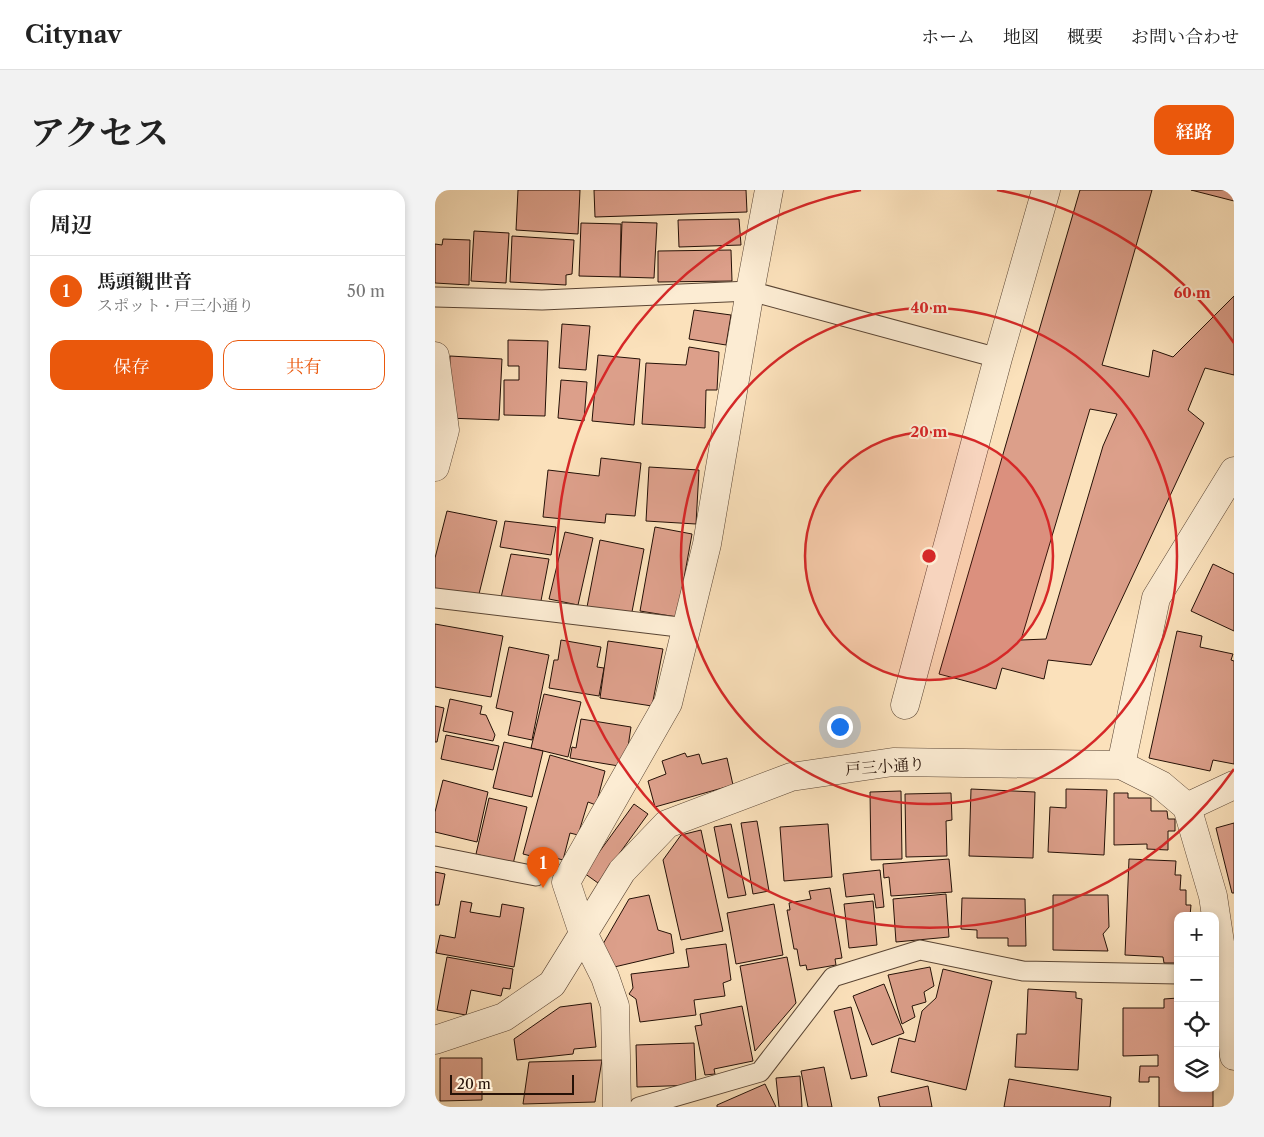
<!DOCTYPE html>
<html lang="ja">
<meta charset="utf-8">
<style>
:root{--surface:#fff;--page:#f2f2f2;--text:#222;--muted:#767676;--line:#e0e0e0;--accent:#ea580c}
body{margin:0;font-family:"Libre Caslon Text","Noto Serif JP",serif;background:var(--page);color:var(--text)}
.controls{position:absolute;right:15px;bottom:15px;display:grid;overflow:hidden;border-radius:10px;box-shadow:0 2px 8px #0003}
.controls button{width:45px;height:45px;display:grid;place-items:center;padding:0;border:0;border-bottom:1px solid var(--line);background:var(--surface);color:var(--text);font:25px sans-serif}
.scale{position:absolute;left:15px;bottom:12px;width:124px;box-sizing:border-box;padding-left:5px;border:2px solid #251107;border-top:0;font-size:14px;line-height:18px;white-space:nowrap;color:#251107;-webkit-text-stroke:4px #fcecd3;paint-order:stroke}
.you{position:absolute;left:404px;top:536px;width:18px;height:18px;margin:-12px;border:4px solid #fff;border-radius:50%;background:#1a73e8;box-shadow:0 0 0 8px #1a73e833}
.badge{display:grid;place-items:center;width:32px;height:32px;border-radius:50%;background:var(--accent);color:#fff;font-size:16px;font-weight:700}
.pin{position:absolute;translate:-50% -41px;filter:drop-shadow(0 1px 2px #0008)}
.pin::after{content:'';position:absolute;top:26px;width:18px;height:15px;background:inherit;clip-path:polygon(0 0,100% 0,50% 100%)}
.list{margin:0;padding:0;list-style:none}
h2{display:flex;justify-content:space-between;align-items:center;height:65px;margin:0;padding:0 20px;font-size:21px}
h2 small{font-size:16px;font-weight:400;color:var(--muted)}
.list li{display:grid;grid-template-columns:32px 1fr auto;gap:15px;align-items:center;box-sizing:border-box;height:70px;padding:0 20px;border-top:1px solid var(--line)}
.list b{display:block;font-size:19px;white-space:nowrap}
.list p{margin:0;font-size:16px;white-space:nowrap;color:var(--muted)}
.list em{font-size:16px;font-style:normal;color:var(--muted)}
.actions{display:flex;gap:10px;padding:15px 20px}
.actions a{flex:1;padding:11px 0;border:1px solid var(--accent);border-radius:15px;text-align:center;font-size:18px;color:var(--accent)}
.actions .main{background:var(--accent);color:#fff}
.icon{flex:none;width:28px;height:28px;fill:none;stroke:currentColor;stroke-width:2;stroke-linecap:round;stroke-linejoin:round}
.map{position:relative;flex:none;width:799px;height:917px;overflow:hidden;border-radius:15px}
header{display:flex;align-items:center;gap:30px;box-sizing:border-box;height:70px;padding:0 25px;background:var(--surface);border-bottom:1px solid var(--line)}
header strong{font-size:24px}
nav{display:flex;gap:28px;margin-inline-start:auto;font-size:18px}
.intro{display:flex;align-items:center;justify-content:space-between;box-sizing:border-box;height:120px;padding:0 30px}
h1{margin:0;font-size:35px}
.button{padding:12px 22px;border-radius:15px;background:var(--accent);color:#fff;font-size:18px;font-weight:700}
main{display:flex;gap:30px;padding:0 30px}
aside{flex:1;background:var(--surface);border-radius:15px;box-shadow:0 2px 8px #0003}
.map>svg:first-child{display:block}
</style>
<header>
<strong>Citynav</strong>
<nav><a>ホーム</a><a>地図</a><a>概要</a><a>お問い合わせ</a></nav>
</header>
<div class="intro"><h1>アクセス</h1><a class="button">経路</a></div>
<main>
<aside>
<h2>周辺<small></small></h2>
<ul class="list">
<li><span class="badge">1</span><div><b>馬頭観世音</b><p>スポット · 戸三小通り</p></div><em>50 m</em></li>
</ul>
<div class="actions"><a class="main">保存</a><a>共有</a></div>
</aside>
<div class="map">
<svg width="799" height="917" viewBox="0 0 799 917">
<rect width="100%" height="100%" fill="#fbe1bb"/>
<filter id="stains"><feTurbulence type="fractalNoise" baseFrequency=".004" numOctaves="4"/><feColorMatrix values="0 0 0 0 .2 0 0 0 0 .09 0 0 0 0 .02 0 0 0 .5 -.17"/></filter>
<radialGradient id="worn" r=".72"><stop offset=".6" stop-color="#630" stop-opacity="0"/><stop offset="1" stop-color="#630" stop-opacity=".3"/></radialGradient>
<g fill="#dc9f8a" stroke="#251107" fill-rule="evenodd">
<polygon points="83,0 145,0 143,44 81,40"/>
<polygon points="159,0 311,0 312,22 160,27"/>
<path d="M645,0H717L667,175L714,187L718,160L738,167L799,106V185L770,178L753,220L769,233L656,475L613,470L609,489L567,478L561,499L504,484ZM655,219L682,224L668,256L611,449L586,450Z"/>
<polygon points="756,0 799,0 799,11"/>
<polygon points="304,29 306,55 244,57 243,30"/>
<polygon points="187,32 222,33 219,88 185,87"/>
<polygon points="146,33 186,34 185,87 144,86"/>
<polygon points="39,41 74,43 71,93 36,91"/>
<polygon points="77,46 139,50 137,84 131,85 131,95 75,92"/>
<polygon points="8,49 35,50 34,95 0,93 0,54 7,55"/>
<polygon points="296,60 297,91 223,92 223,61"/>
<polygon points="259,120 296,125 291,155 254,149"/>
<polygon points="127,134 155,136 151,180 124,178"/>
<polygon points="73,150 113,151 110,226 69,225 69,190 84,190 84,176 73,176"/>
<polygon points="254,157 284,162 282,200 271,200 270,238 207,234 211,173 251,175"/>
<polygon points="163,165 205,169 199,235 157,231"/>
<polygon points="15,166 67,169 64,230 13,228"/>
<polygon points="126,190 152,192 149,231 123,228"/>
<polygon points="166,268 206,273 200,326 171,324 170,333 108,327 113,280 164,286"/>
<polygon points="214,277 264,280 261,334 211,331"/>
<polygon points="12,321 62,331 43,408 0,401 0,368"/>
<polygon points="70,331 121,337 116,365 65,357"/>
<polygon points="220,337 257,344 242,427 205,421"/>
<polygon points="130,342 158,348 143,415 114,409"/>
<polygon points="165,350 209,359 196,427 152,417"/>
<polygon points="76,364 114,369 105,416 65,412"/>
<polygon points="778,374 799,384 799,441 756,421"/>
<polygon points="0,434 68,446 56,507 0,497"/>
<polygon points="742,441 767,446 765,457 798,464 796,470 799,471 799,574 778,570 775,581 714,568"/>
<polygon points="126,450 166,457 162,477 169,478 164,506 114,498 119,470 123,470"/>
<polygon points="173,451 228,459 217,516 165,508"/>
<polygon points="74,457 114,465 97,550 73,545 78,522 61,518"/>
<polygon points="109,504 146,512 133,567 96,558"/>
<polygon points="15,509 47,516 45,524 51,525 60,545 58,551 8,541"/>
<polygon points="0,516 9,518 2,552 0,552"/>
<polygon points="146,529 196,537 190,577 135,568 137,557 141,558"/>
<polygon points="11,545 64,556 58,580 6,569"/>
<polygon points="69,552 108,561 97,607 58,598"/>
<polygon points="250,563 252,567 264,564 267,574 292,568 298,595 220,617 213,591 231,584 227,571"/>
<polygon points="115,565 170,581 161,615 153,612 143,645 135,643 128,670 98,662 96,666 88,664"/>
<polygon points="8,590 53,602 42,652 0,642 0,622"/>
<polygon points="536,599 600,602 598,668 534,666"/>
<polygon points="631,599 672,600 669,665 613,662 615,617 631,618"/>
<polygon points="466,601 467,669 436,670 435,602"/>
<polygon points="516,603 517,630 511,631 512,666 471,667 470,604"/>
<polygon points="679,603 693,603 693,608 716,608 716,621 732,621 733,629 740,629 740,641 733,641 733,660 712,659 712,654 679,655"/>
<polygon points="54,608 92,617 78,674 41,664"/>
<polygon points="199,614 213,624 163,693 149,683"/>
<polygon points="322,631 334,701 318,704 306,633"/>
<polygon points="799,633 799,703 797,703 781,638"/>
<polygon points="296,634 311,705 293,708 279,637"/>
<polygon points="393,634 397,687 349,691 345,637"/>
<polygon points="266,640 288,741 246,750 228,670 246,645"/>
<polygon points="514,669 517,702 456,706 454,687 449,688 448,674"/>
<polygon points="694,669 741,671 740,685 746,685 745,700 751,700 751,715 756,715 755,726 743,726 743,773 729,773 728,767 690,765"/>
<polygon points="445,680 449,717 441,718 439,704 411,707 408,684"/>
<polygon points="0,682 10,684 4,715 0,715"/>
<polygon points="395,698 407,768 400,769 401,775 372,780 371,775 365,776 362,759 359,759 352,720 355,720 354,713 376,709 374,701"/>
<polygon points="511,704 514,747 461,752 458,709"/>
<polygon points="214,705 223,740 236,744 239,763 175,778 168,754 194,709"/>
<polygon points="618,705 673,705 674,737 668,744 673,761 618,760"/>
<polygon points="527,708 590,709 591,756 573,756 573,748 542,748 542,740 526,739"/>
<polygon points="26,711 37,713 35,722 65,727 67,714 89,718 79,777 1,763 5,745 20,748"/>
<polygon points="438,711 442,755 414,758 409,714"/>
<polygon points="339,714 348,765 301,774 292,723"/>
<polygon points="291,754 296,790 288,793 290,806 259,810 261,825 205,832 201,809 194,804 198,798 196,784 254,777 251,759"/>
<polygon points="12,767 78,779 75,799 68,798 66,806 36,800 31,825 2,820"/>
<polygon points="352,767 361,813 320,861 305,776"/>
<polygon points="495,777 499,796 489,802 491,812 477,816 480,827 467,834 453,785"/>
<polygon points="508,779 557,791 531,900 456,882 464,848 480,852 487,821 501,808"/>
<polygon points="449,794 469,843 437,855 418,806"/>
<polygon points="593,799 641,802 641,808 647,809 643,880 580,877 582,844 591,844"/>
<polygon points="743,808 743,898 778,898 778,917 724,917 724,887 714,887 714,892 704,892 705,876 723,876 723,865 688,866 688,818 729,818 729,809"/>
<polygon points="156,813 161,857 139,859 138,864 82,870 79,849 125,817"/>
<polygon points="307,816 318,871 279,879 280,884 270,885 260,836 267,835 265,824"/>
<polygon points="416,817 432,886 416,889 399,821"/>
<polygon points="259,853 261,895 202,897 201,855"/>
<polygon points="5,868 47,868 47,910 5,911"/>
<polygon points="167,870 160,912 88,914 94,872"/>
<polygon points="389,877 397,917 373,917 366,881"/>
<polygon points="365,886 367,917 344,917 341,888"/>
<polygon points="574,889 676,907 675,917 569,917"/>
<polygon points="330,894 341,917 282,917 282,915"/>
<polygon points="493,896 497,917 445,917 443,907"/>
</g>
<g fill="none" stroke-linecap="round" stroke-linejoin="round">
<defs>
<g id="lane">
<polyline points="0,107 107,110 315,101 563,168"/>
<polyline points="0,408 252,438"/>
<polyline points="0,666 101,686"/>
<polyline points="204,917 325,882 398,787 485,760 588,781 743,784"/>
</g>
<g id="street">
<polyline points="0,166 10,240 0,277"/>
<polyline points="470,515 563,168 611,0"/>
<polyline points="686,575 721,408 799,281"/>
<polyline points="752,617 799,595"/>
<polyline points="0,850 69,827 117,794 187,681 232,634 356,587 458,572 686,575 726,595 752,617 778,706 790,786 799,866"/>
<polyline points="182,917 180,816 170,787 148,743 131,692 233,513 272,354 315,101 334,0"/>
</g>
</defs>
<use href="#lane" stroke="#5a4534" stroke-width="21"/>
<use href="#street" stroke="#5a4534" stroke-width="29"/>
<use href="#lane" stroke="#fcecd3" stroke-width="19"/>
<use href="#street" stroke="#fcecd3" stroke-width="28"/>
</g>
<circle cx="494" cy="366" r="124" fill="#d62828" fill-opacity=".12"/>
<g fill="none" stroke="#d62828" stroke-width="2.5">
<circle cx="494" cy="366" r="124"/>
<circle cx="494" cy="366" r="248"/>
<path d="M799 579A372 372 0 1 1 426 0M562 0A372 372 0 0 1 799 153"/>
</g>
<g text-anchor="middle" stroke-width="4" stroke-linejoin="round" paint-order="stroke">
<g font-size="16" fill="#251107" stroke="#fcecd3">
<text transform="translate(450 576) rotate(-4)" y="6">戸三小通り</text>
</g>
</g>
<circle cx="494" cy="366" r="8" fill="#d62828" stroke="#fcecd3" stroke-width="2.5"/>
<g font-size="15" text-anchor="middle" font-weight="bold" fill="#d62828" stroke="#fcecd3" stroke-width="4" stroke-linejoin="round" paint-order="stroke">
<text x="757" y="108">60 m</text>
<text x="494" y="123">40 m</text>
<text x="494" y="247">20 m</text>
</g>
<rect width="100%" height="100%" filter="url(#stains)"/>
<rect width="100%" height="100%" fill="url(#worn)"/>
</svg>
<div class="controls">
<button>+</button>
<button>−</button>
<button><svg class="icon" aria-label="locate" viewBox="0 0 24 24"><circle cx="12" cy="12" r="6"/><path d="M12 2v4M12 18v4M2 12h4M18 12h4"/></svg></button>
<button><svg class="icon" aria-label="layers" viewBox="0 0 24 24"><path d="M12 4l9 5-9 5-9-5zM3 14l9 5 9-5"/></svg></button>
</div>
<div class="scale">20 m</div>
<div class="you"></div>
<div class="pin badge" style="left:108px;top:698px">1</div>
</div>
</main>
